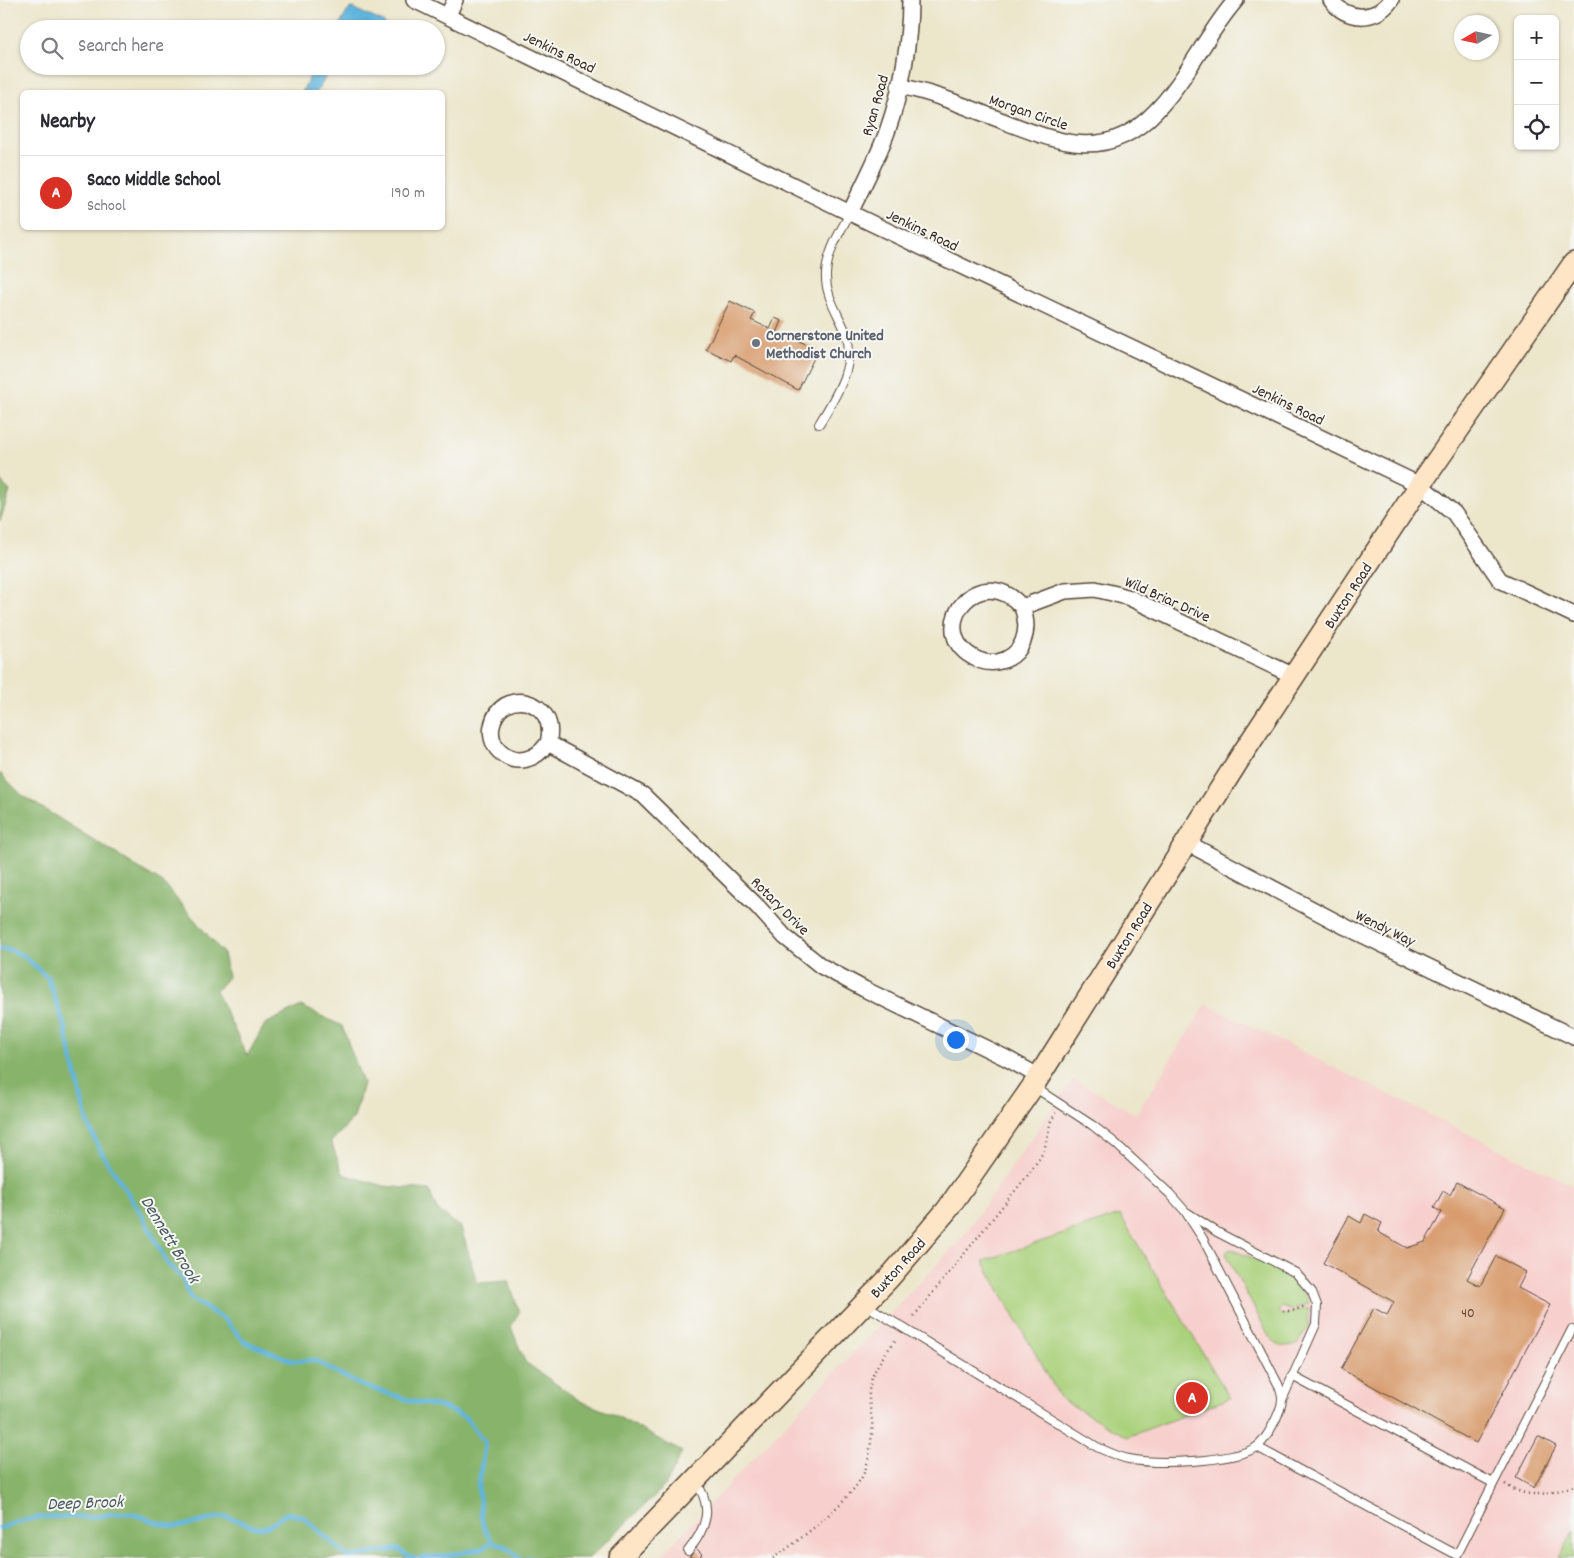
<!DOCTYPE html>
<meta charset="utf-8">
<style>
:root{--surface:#fff;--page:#f7f7f7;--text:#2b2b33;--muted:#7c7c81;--line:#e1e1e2;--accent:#d93025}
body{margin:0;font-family:Dekko,sans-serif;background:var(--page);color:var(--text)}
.controls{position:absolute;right:15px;top:15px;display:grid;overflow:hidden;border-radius:8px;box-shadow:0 1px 4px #0004}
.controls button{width:45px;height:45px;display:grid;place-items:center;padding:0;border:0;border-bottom:1px solid var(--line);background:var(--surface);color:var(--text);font:25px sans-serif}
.compass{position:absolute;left:1454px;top:15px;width:45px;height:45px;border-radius:50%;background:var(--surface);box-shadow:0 1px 4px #0004;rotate:261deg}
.you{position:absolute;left:955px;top:1039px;width:18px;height:18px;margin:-12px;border:4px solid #fff;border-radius:50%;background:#1a73e8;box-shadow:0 0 0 8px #1a73e833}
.badge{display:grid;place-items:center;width:32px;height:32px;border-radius:50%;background:var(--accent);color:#fff;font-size:16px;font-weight:700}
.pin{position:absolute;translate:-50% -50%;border:2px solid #fff;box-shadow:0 1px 5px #0006}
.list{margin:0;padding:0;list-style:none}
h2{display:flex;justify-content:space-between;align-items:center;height:65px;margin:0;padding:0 20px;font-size:21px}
h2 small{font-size:16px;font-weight:400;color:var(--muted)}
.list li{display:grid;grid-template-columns:32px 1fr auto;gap:15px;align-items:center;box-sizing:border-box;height:75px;padding:0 20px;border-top:1px solid var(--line)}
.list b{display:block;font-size:19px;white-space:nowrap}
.list p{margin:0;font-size:16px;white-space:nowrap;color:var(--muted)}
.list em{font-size:16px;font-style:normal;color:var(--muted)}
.icon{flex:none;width:28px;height:28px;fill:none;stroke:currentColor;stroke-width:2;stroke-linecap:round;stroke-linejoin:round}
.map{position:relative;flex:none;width:1574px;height:1558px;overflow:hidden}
.search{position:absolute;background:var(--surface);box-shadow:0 1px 4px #0004;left:20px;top:20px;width:425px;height:55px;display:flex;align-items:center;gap:12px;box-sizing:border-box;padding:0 18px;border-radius:28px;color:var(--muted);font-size:19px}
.panel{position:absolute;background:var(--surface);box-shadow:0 1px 4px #0004;left:20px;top:90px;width:425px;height:140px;border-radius:8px}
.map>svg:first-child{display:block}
</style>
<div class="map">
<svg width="1574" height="1558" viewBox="0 0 1574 1558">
<rect width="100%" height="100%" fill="#f6f6f2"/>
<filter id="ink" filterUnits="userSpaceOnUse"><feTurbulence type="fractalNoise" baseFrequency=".02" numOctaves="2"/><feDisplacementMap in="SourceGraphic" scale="10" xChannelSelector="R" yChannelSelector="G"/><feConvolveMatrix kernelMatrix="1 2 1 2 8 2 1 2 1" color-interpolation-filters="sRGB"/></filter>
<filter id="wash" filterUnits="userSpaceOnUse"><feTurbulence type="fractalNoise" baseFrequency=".0096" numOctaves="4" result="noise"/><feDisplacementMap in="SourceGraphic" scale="20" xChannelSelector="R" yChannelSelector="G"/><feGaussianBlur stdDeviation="1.12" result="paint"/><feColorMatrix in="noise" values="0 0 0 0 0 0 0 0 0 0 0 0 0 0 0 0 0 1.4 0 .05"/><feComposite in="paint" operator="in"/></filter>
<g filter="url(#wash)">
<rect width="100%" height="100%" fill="#ece6cb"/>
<polygon fill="#f7d0cd" points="1206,1004 1574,1186 1574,1558 659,1558 961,1239 1073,1079 1136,1114"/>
<g fill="#aad17b" stroke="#727e4c">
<polygon points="1120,1215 1230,1398 1127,1437 1061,1399 983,1261"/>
<path d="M1231,1249C1257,1261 1300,1273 1309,1304L1291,1310L1282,1307L1278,1311L1282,1315L1309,1308L1308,1327L1298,1343C1286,1349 1277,1346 1269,1336L1227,1257L1226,1252Z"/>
<polygon points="1574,1530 1574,1558 1560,1558"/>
</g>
<g fill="#87b36b" stroke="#616e44">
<polygon points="0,481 10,491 0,521"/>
<polygon points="0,773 23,796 163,883 223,953 228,977 216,991 247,1056 265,1024 301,1006 342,1026 363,1083 354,1118 331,1142 343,1174 384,1186 429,1190 437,1210 461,1227 477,1283 509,1281 519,1312 511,1327 525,1362 580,1401 613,1414 682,1452 665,1486 589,1558 0,1558"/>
</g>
<g fill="#60b5dc" stroke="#4e707d">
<polygon points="352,8 383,22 390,29 337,29 349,9"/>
<polygon points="315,66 332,66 317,92 302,92"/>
</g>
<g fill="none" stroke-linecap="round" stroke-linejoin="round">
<g stroke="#60b5dc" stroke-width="4.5">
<polyline points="0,949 11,950 24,956 48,978 65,1028 87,1122 101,1152 142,1215 167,1263 183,1279 190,1298 225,1320 245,1342 293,1361 314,1360 358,1384 415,1402 442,1407 466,1418 485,1443 478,1488 483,1526 492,1542"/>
<path d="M0,1528C14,1524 26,1518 41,1517C57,1516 74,1518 91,1517C104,1516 119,1511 132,1514C147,1517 156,1525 172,1526C190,1528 207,1518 224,1517C239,1517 255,1533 268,1526C275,1522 280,1517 287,1513L303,1517L348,1557L398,1549L409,1557L414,1558"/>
<polyline points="420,1558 445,1556 481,1549 492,1542 503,1545 520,1558"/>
<polyline points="528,1558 531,1558"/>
</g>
</g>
<g id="blocks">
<g fill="#d89c6e">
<polygon points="730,301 755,313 751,320 770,329 775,318 782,321 777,333 786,337 787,335 818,350 798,390 734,355 731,361 706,349"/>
<polygon points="1457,1182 1505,1208 1467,1279 1480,1286 1496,1256 1526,1272 1518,1288 1550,1305 1476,1443 1341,1369 1374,1308 1387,1315 1394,1302 1323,1263 1349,1216 1361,1223 1365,1214 1382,1223 1378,1232 1407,1248 1425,1242 1442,1212 1434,1208 1443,1191 1450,1195"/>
<polygon points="1538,1436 1556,1446 1534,1488 1516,1478"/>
<polygon points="696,1548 702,1554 699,1558 689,1558"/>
</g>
</g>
</g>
<g filter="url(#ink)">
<use href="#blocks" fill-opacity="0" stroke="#564638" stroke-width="1"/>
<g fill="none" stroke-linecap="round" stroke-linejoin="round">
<defs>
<g id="lane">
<path d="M819,424C836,396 859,362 844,328C836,310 825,294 826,274C827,252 840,232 850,213"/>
<polyline points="1188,1213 1217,1232 1296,1273 1312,1292 1317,1305 1316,1324 1282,1400"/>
<path d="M866,1305L1097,1447C1108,1452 1118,1457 1129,1459C1157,1465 1230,1462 1255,1448C1265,1443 1282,1411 1282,1399C1282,1394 1280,1389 1278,1384L1203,1239L1185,1211L1170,1194L1115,1143L1092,1125L1034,1087"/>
<polyline points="1292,1376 1493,1483"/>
<polyline points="1257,1447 1457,1555 1572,1329"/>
<path d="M688,1551C707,1528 714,1506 695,1481"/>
</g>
<g id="street">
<polyline points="414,0 850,213 1420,485 1454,513 1500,580 1574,615"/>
<path d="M1331,0C1346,21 1376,22 1391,0"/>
<polyline points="448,15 455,0"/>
<path d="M899,86C935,93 969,108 1003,121C1060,143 1107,163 1156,111C1188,78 1206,34 1236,0"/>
<path d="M850,213C863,185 878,158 888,129C902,89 910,42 910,0"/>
<path d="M1022,607C1031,630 1024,657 997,662C987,664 976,660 968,654C928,624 981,560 1022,607L1065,591L1095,589L1116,594L1130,598L1294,676"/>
<path d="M548,743C536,760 516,767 499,751C493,745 490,735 492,726C500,685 560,699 548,743L643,795L758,907L785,937L821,966L864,989L1006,1058L1038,1076"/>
<polyline points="1187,843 1346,927 1574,1037"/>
</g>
<polyline id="secondary" points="620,1558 889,1278 947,1210 1033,1086 1243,753 1420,485 1574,263"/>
</defs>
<use href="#lane" stroke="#564638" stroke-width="10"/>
<use href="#street" stroke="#564638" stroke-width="18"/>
<use href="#secondary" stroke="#564638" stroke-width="24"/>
<g stroke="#564638" stroke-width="2.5" stroke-dasharray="1 4" stroke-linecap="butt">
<polyline points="1283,1311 1292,1311 1305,1306"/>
<polyline points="914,1316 1031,1171 1044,1151 1051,1121 1056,1113"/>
<path d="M1505,1484C1528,1500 1548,1494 1574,1486"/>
<path d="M773,1558C797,1543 851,1500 863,1475C869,1463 870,1448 872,1434C874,1420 868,1406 869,1392C870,1372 885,1354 897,1338"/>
</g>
<use href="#lane" stroke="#fff" stroke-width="8"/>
<use href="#street" stroke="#fff" stroke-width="15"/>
<use href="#secondary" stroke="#fee5c5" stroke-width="21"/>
</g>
</g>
<circle fill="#6b7280" stroke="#f6f6f2" stroke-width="2" cx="756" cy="343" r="5"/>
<g text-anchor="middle" stroke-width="4" stroke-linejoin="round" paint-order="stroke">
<g font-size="14" fill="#624632">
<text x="1468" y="1317">40</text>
</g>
<g font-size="16" fill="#3b2a1e" stroke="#f6f6f2">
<text transform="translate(560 51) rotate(26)" y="6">Jenkins Road</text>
<text transform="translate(874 105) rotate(-74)" y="6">Ryan Road</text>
<text transform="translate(1029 111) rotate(19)" y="6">Morgan Circle</text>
<text transform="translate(923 229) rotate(26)" y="6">Jenkins Road</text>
<text transform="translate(1289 403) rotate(26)" y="6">Jenkins Road</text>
<text transform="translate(1347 595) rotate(-57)" y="6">Buxton Road</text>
<text transform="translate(1168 598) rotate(24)" y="6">Wild Briar Drive</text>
<text transform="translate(781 905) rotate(45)" y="6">Rotary Drive</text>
<text transform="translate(1386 927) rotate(26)" y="6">Wendy Way</text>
<text transform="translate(1128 935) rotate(-58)" y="6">Buxton Road</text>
<text transform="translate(897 1267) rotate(-48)" y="6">Buxton Road</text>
</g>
<g font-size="16" font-weight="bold" fill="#5b616d" stroke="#f6f6f2" text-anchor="start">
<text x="766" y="340">Cornerstone United<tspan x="766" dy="18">Methodist Church</tspan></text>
</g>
<g font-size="18" font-style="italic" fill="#485b60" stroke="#f6f6f2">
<text transform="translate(171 1239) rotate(59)" y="6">Dennett Brook</text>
<text transform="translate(85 1502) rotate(-2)" y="6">Deep Brook</text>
</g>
</g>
</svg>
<div class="controls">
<button>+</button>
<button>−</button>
<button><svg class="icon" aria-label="locate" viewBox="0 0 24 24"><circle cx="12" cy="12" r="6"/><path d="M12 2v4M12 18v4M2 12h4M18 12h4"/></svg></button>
</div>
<svg class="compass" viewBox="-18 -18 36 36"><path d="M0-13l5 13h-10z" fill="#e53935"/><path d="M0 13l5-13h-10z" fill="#7c7c81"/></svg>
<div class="you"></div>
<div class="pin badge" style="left:1192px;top:1398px">A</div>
<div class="search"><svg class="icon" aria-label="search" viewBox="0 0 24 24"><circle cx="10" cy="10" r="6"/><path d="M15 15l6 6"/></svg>Search here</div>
<section class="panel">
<h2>Nearby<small></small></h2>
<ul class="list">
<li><span class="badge">A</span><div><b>Saco Middle School</b><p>School</p></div><em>190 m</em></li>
</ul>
</section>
</div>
